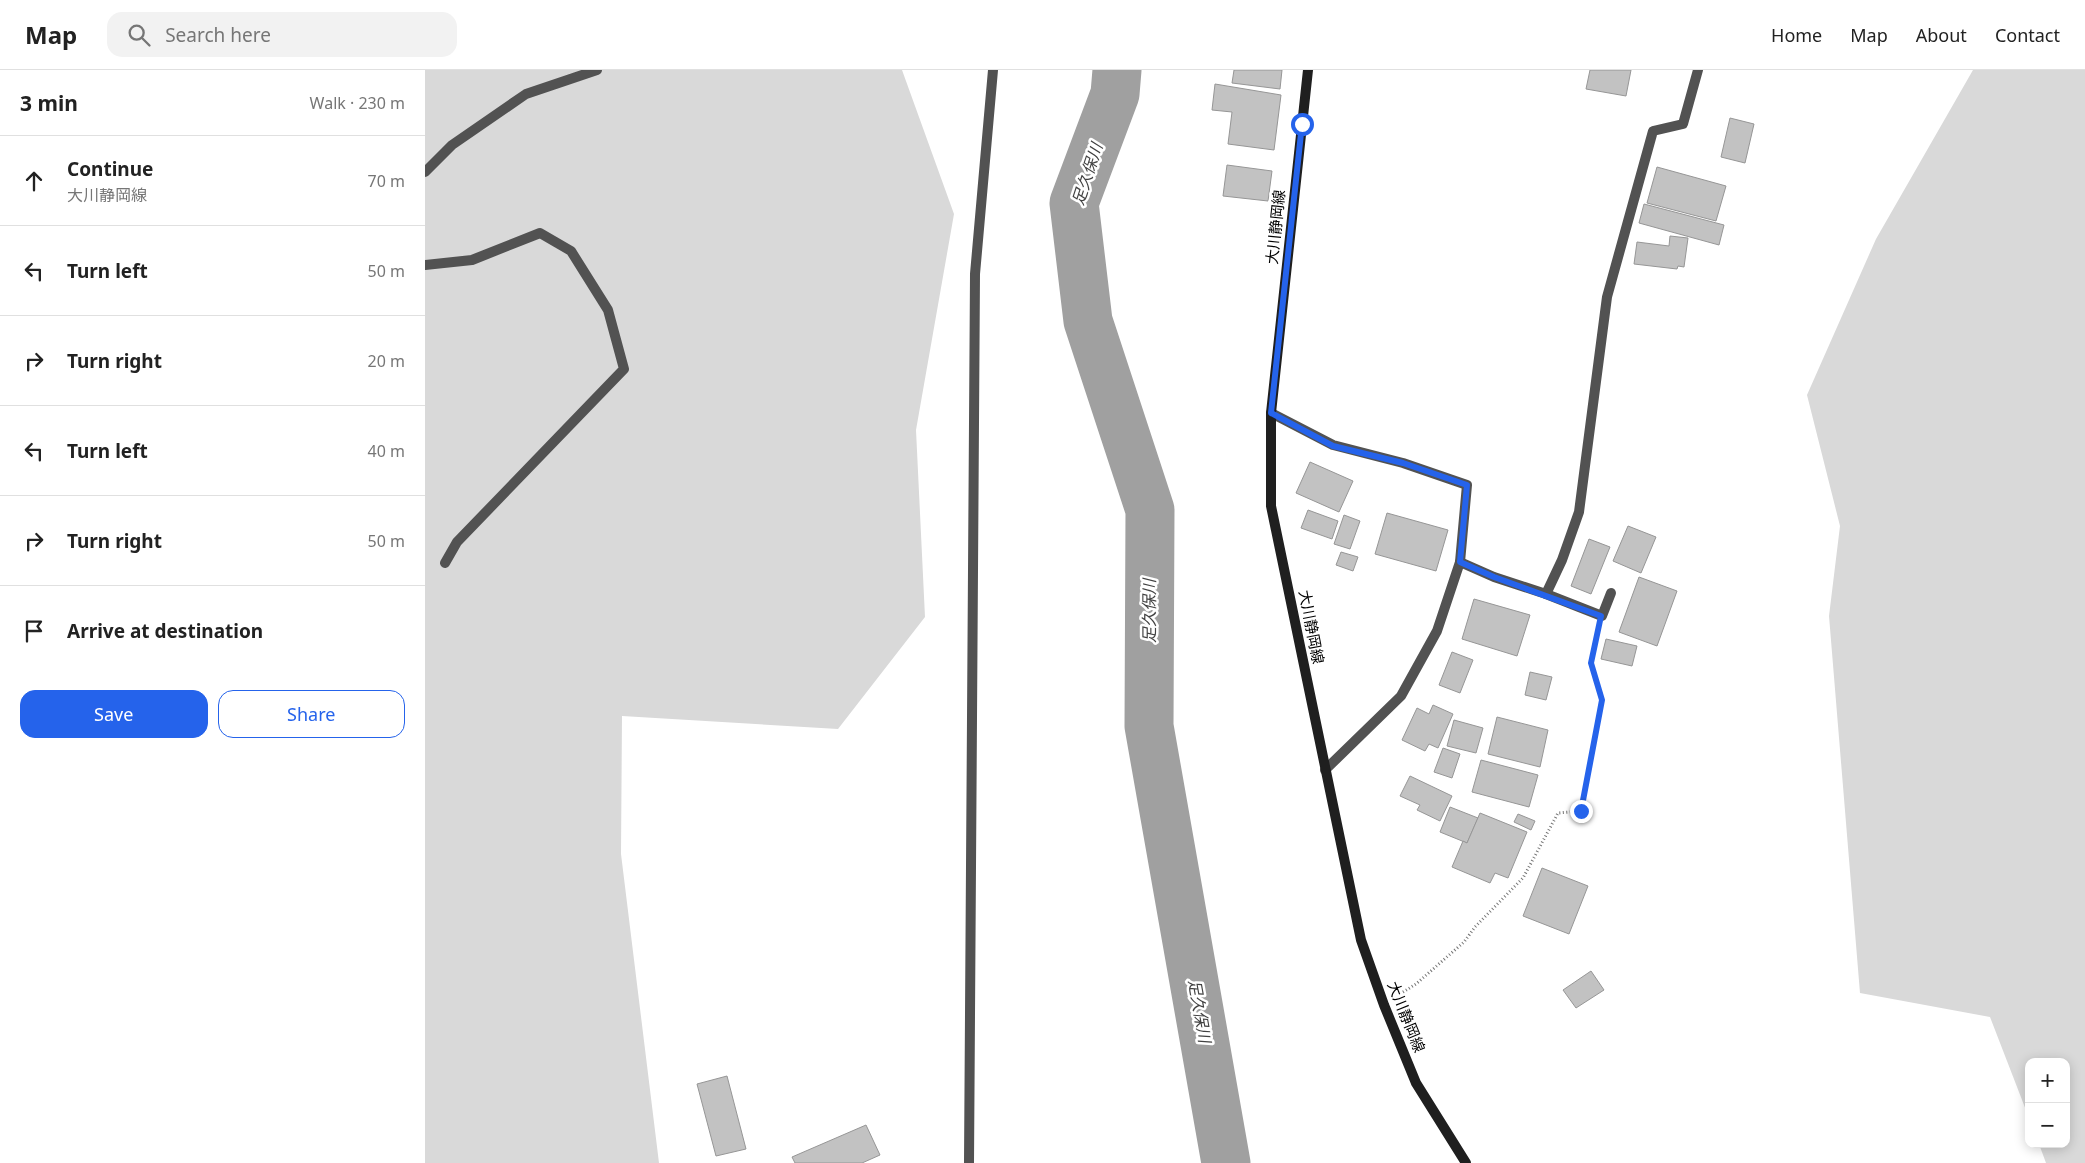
<!DOCTYPE html>
<meta charset="utf-8">
<style>
:root{--surface:#fff;--page:#f2f2f2;--text:#222;--muted:#767676;--line:#e0e0e0;--accent:#2563eb}
body{margin:0;font-family:"Noto Sans","Noto Sans JP",sans-serif;background:var(--page);color:var(--text)}
.controls{position:absolute;right:15px;bottom:15px;display:grid;overflow:hidden;border-radius:10px;box-shadow:0 2px 12px #0003}
.controls button{width:45px;height:45px;display:grid;place-items:center;padding:0;border:0;border-bottom:1px solid var(--line);background:var(--surface);color:var(--text);font:25px sans-serif}
.stop{position:absolute;width:15px;height:15px;margin:-11px;border:4px solid #2563eb;border-radius:50%;background:#fff}
.stop.end{background:#2563eb;border-color:#fff;box-shadow:0 1px 5px #0008}
.list{margin:0;padding:0;list-style:none}
h2{display:flex;justify-content:space-between;align-items:center;height:65px;margin:0;padding:0 20px;font-size:21px}
h2 small{font-size:16px;font-weight:400;color:var(--muted)}
.list li{display:grid;grid-template-columns:32px 1fr auto;gap:15px;align-items:center;box-sizing:border-box;height:90px;padding:0 20px;border-top:1px solid var(--line)}
.list b{display:block;font-size:19px;white-space:nowrap}
.list p{margin:0;font-size:16px;white-space:nowrap;color:var(--muted)}
.list em{font-size:16px;font-style:normal;color:var(--muted)}
.actions{display:flex;gap:10px;padding:15px 20px}
.actions a{flex:1;padding:11px 0;border:1px solid var(--accent);border-radius:15px;text-align:center;font-size:18px;color:var(--accent)}
.actions .main{background:var(--accent);color:#fff}
.icon{flex:none;width:28px;height:28px;fill:none;stroke:currentColor;stroke-width:2;stroke-linecap:round;stroke-linejoin:round}
.map{position:relative;flex:none;width:1660px;height:1093px;overflow:hidden}
header{display:flex;align-items:center;gap:30px;box-sizing:border-box;height:70px;padding:0 25px;background:var(--surface);border-bottom:1px solid var(--line)}
header strong{font-size:24px}
nav{display:flex;gap:28px;margin-inline-start:auto;font-size:18px}
.search{width:350px;height:45px;background:var(--page);display:flex;align-items:center;gap:12px;box-sizing:border-box;padding:0 18px;border-radius:15px;color:var(--muted);font-size:19px}
main{display:flex}
aside{flex:1;background:var(--surface)}
.map>svg:first-child{display:block}
</style>
<header>
<strong>Map</strong>
<div class="search"><svg class="icon" aria-label="search" viewBox="0 0 24 24"><circle cx="10" cy="10" r="6"/><path d="M15 15l6 6"/></svg>Search here</div>
<nav><a>Home</a><a>Map</a><a>About</a><a>Contact</a></nav>
</header>
<main>
<aside>
<h2>3 min<small>Walk · 230 m</small></h2>
<ul class="list">
<li><svg class="icon" aria-label="ahead" viewBox="0 0 24 24"><path d="M12 20V5M6 11l6-6 6 6"/></svg><div><b>Continue</b><p>大川静岡線</p></div><em>70 m</em></li>
<li><svg class="icon" aria-label="left" viewBox="0 0 24 24"><path d="M17 20v-9H6M10 6l-5 5 5 5"/></svg><div><b>Turn left</b></div><em>50 m</em></li>
<li><svg class="icon" aria-label="right" viewBox="0 0 24 24"><path d="M7 20v-9h11M14 6l5 5-5 5"/></svg><div><b>Turn right</b></div><em>20 m</em></li>
<li><svg class="icon" aria-label="left" viewBox="0 0 24 24"><path d="M17 20v-9H6M10 6l-5 5 5 5"/></svg><div><b>Turn left</b></div><em>40 m</em></li>
<li><svg class="icon" aria-label="right" viewBox="0 0 24 24"><path d="M7 20v-9h11M14 6l5 5-5 5"/></svg><div><b>Turn right</b></div><em>50 m</em></li>
<li><svg class="icon" aria-label="arrive" viewBox="0 0 24 24"><path d="M6 21V4h12l-3 4 3 4H6"/></svg><div><b>Arrive at destination</b></div></li>
</ul>
<div class="actions"><a class="main">Save</a><a>Share</a></div>
</aside>
<div class="map">
<svg width="1660" height="1093" viewBox="0 0 1660 1093">
<rect width="100%" height="100%" fill="#fff"/>
<g fill="#d9d9d9">
<polygon points="0,0 477,0 529,144 491,360 500,547 413,659 197,646 196,784 234,1093 0,1093"/>
<polygon points="1548,0 1660,0 1660,1093 1621,1093 1614,1074 1641,1074 1641,992 1604,992 1604,1048 1565,947 1435,923 1404,546 1415,456 1382,325 1451,169"/>
</g>
<g fill="none" stroke-linecap="round" stroke-linejoin="round">
<polyline stroke="#a0a0a0" stroke-width="49" points="692,0 690,24 649,133 663,251 725,440 724,656 801,1093"/>
</g>
<g fill="#c2c2c2" stroke="#969696">
<polygon points="809,0 857,0 855,19 807,13"/>
<polygon points="1165,0 1206,0 1201,26 1161,19"/>
<polygon points="790,14 856,25 849,80 803,74 807,42 787,40"/>
<polygon points="1305,48 1329,54 1320,93 1296,87"/>
<polygon points="802,95 847,101 843,131 798,126"/>
<polygon points="1232,97 1301,116 1291,151 1222,133"/>
<polygon points="1219,134 1299,155 1294,175 1214,153"/>
<polygon points="1245,166 1263,168 1259,197 1253,196 1252,199 1209,194 1212,172 1244,176"/>
<polygon points="885,392 928,411 914,442 871,423"/>
<polygon points="883,440 913,451 907,469 876,458"/>
<polygon points="962,443 1023,460 1011,501 950,484"/>
<polygon points="919,445 935,451 925,479 909,474"/>
<polygon points="1203,456 1231,467 1216,503 1188,491"/>
<polygon points="1164,469 1185,477 1166,524 1146,516"/>
<polygon points="916,482 933,487 928,501 911,495"/>
<polygon points="1214,507 1252,521 1232,576 1194,562"/>
<polygon points="1049,529 1105,545 1092,586 1037,569"/>
<polygon points="1181,569 1212,576 1207,596 1176,589"/>
<polygon points="1027,582 1048,590 1035,623 1014,615"/>
<polygon points="1105,602 1127,607 1121,630 1100,625"/>
<polygon points="1008,635 1028,644 1013,678 1004,674 1000,681 977,670 992,638 1004,644"/>
<polygon points="1072,647 1123,660 1115,697 1063,684"/>
<polygon points="1029,650 1058,658 1051,683 1022,676"/>
<polygon points="1018,678 1035,684 1027,708 1009,702"/>
<polygon points="1056,690 1113,705 1104,737 1047,722"/>
<polygon points="985,706 1027,726 1015,751 992,740 995,735 975,726"/>
<polygon points="1025,737 1053,748 1042,773 1015,762"/>
<polygon points="1055,743 1102,762 1083,808 1070,803 1065,813 1027,797 1038,771 1042,773"/>
<polygon points="1093,744 1110,751 1106,760 1089,752"/>
<polygon points="1117,798 1163,816 1144,864 1098,846"/>
<polygon points="1166,901 1179,920 1151,938 1138,920"/>
<polygon points="302,1006 321,1079 291,1086 272,1014"/>
<polygon points="441,1055 455,1085 437,1093 370,1093 367,1087"/>
</g>
<g fill="none" stroke-linecap="round" stroke-linejoin="round">
<polyline stroke="#747474" stroke-width="3" stroke-dasharray="1 2.5" stroke-linecap="butt" points="975,924 991,914 1039,872 1050,857 1098,808 1133,743 1157,741 1177,630 1166,593 1172,563"/>
<g stroke="#525252" stroke-width="10">
<polyline points="0,102 27,75 101,24 172,0"/>
<polyline points="0,195 47,190 115,163 146,181 183,240 199,299 32,472 20,493"/>
<polyline points="846,343 908,375 978,393 1042,415 1035,492"/>
<polyline points="1121,524 1177,546 1186,523"/>
<polyline points="900,700 976,626 1012,561 1035,492 1069,507 1121,524 1137,490 1154,442 1182,227 1228,61 1258,54 1273,0"/>
<polyline points="544,1093 550,204 568,0"/>
</g>
<polyline stroke="#1f1f1f" stroke-width="10" points="883,0 846,343 846,436 936,870 959,935 991,1013 1041,1093"/>
</g>
<g fill="none" stroke-linecap="round" stroke-linejoin="round">
<polyline stroke="#2563eb" stroke-width="6" points="877,54 846,343 908,376 978,393 1042,415 1035,492 1069,507 1176,546 1166,593 1177,630 1156,741"/>
</g>
<g text-anchor="middle" stroke-width="5" stroke-linejoin="round" paint-order="stroke">
<g font-size="15" fill="#000" stroke="#fff">
<text transform="translate(851 157) rotate(-84)" y="5">大川静岡線</text>
<text transform="translate(886 557) rotate(79)" y="5">大川静岡線</text>
<text transform="translate(981 947) rotate(68)" y="5">大川静岡線</text>
</g>
<g font-size="16" font-style="italic" fill="#414141" stroke="#fff">
<text transform="translate(662 104) rotate(-72)" y="6">足久保川</text>
<text transform="translate(724 541) rotate(-90)" y="6">足久保川</text>
<text transform="translate(775 941) rotate(80)" y="6">足久保川</text>
</g>
</g>
</svg>
<div class="controls">
<button>+</button>
<button>−</button>
</div>
<div class="stop" style="left:877px;top:54px"></div>
<div class="stop end" style="left:1156px;top:741px"></div>
</div>
</main>
